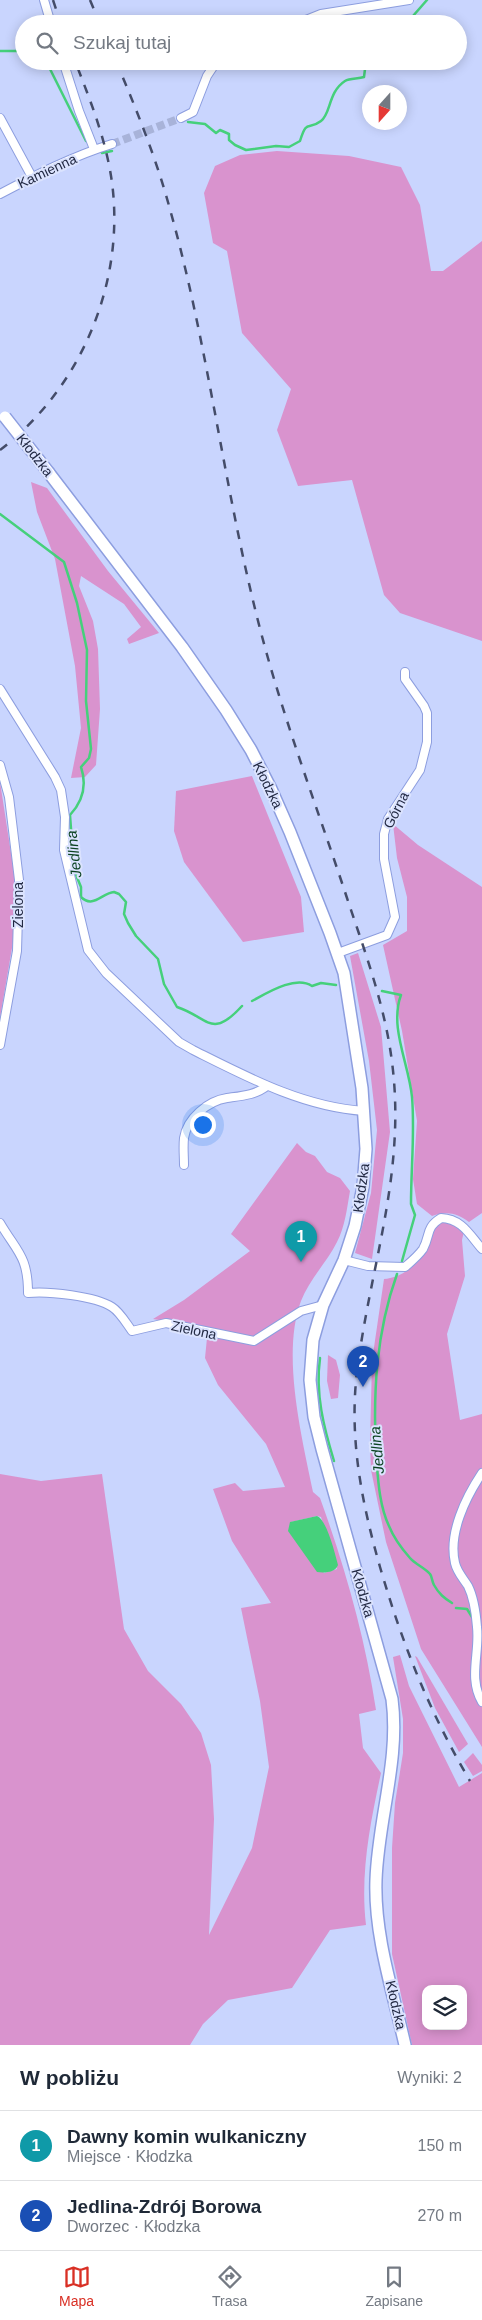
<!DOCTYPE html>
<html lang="pl">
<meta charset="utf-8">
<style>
:root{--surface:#fff;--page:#f6f6f7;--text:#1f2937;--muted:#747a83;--line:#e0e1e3;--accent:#d93025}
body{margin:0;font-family:Helvetica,sans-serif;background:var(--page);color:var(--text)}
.controls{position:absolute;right:15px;bottom:15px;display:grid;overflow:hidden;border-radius:10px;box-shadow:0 2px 12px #0003}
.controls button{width:45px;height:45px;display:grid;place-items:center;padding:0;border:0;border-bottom:1px solid var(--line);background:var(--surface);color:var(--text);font:25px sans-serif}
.compass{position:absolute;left:362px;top:85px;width:45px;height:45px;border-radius:50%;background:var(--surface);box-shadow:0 2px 12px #0003;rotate:201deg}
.you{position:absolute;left:202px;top:1124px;width:18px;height:18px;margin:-12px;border:4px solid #fff;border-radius:50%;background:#1a73e8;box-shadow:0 0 0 8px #1a73e833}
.badge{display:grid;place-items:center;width:32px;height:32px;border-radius:50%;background:var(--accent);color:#fff;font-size:16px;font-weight:700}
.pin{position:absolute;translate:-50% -41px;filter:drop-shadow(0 1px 2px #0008)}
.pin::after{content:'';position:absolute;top:26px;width:18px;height:15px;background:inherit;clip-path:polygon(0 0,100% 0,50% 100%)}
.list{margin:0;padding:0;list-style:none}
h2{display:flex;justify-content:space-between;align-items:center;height:65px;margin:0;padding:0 20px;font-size:21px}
h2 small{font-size:16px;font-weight:400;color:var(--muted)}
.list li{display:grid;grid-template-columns:32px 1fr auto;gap:15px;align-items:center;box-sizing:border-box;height:70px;padding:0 20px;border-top:1px solid var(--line)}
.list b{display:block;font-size:19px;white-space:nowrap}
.list p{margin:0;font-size:16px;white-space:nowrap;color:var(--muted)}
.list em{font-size:16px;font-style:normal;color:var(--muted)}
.icon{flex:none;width:28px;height:28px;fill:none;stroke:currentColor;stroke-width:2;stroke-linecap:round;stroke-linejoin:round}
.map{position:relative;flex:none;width:482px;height:2045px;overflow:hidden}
.search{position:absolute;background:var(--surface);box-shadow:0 2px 12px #0003;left:15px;right:15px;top:15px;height:55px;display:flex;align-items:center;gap:12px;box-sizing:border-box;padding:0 18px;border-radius:28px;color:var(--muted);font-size:19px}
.sheet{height:205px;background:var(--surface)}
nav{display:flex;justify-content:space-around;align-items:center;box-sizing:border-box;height:70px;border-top:1px solid var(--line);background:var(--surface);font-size:14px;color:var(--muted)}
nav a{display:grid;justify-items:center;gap:2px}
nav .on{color:var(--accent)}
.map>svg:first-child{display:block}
</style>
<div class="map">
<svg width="482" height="2045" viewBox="0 0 482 2045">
<rect width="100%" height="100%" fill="#c9d5fe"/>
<g fill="#d993ce" fill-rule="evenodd">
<polygon points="277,151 349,156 401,167 420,205 431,271 443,271 482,241 482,641 400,613 384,595 352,480 298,486 277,430 291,389 242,333 227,251 213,243 204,193 215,166 240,155"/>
<polygon points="31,482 47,488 108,571 159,633 129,644 127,639 141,627 124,604 81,576 79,586 93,621 98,649 100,709 96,765 85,777 71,778 81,728 75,666 55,559 37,512"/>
<polygon points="252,776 301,897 304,932 243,942 184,862 174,831 176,791"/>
<polygon points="0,782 15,879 13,942 0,1018"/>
<path d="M393,824L418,845L482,887V1213L469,1222C457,1213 447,1211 432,1216L417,1204L413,1179L417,1121L402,1031L383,945L407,931V897L397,858Z"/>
<polygon points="358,953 381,1027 390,1132 372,1259 355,1253 371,1193 377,1130 369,1061 350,956"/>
<path d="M297,1143L306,1152L315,1156L327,1172L340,1178L350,1191C347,1208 345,1227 337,1242C327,1262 309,1280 301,1301C281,1354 302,1438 313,1492L320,1498C345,1567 365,1637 376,1710L359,1714L363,1748L381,1773C370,1824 360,1874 366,1925L330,1930L292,1988L228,2000L203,2024L190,2045H0V1474L41,1481L102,1474L124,1629L148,1671L181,1704L201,1733L211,1765L214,1819L209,1935L252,1848L269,1767L260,1701L241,1608L271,1603L232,1541L213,1489L235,1483L243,1491L285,1487L266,1444L218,1385L205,1358L208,1328L153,1319L184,1300L250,1251L231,1234ZM317,1516L321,1517L337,1569L324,1573L291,1522Z"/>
<path d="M441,1218L464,1231L462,1240L465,1276L447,1334L460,1420L482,1414V1747L421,1649L386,1542L371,1470L370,1444L372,1361L384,1279C402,1278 421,1263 429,1246C433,1235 434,1227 441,1218Z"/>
<polygon points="328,1355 336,1360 340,1375 338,1398 331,1399 327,1381"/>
<path d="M400,1655L409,1686L459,1787L482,1773V2045H412L392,1954V1848L395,1803L403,1753V1719L393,1657ZM426,1989H463V2026H426Z"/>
<polygon points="415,1656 417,1657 468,1744 459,1752 435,1708"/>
<polygon points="473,1753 482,1765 482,1771 473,1776 464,1762"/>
</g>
<path fill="#45d07b" d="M317,1516C327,1520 335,1554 338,1565C335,1573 324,1573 317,1572L288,1531L290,1522Z"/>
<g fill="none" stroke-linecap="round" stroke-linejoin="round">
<g stroke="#45d07b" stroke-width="2.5">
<polyline points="406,24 427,0"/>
<polyline points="0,51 24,51"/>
<polyline points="46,61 86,141"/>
<path d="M188,122L205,124L216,133L220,130L229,134V140L235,145L246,150L276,146L289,147L300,141C307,118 308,131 321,121C331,114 328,92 345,81C350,78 358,79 364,77L366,61"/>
<polyline points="102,153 112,151"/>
<path d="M0,514L64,562L77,603L87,650L86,701L91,749L89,758L81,767C87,785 83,801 70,815L74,870L81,887V897C93,909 102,893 114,892L119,894L126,902L124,914L128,923L136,936L158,959L164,984L177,1007C208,1017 211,1040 242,1006"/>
<path d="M382,991L401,995C389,1027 409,1064 412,1097C415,1132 411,1168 411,1204L415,1215L402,1261"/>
<path d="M252,1001C267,993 295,975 312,986L321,983L336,985"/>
<path d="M397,1274C376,1333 373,1392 376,1455C378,1478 379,1505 389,1526C393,1536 402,1549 410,1558C415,1564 425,1568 430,1574C432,1576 432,1582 434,1585C439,1594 444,1598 452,1603"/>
<path d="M320,1358C315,1394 324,1428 334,1461"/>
<polyline points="456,1608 467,1609 472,1617"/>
</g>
<polyline stroke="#a8b3d9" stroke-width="8" stroke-dasharray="8 4" stroke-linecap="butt" points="112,144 181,118"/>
<defs>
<g id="street">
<polyline points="44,0 51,24"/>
<polyline points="296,24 321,14 409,0"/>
<polyline points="63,61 79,111 94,149"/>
<polyline points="0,118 32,177"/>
<polyline points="181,118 193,112 207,76 217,61"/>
<path d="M0,194C36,175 73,156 112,144"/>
<path d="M0,689L55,777L61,790L65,817L64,850L88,950L106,973L179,1042L193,1050C247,1077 303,1107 364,1111"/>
<polyline points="0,765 9,797 19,880 17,951 0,1045"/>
<polyline points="338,953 387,935 395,917 384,859 384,834 388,819 420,770 427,742 427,713 424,706 405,679 405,672"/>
<path d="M184,1165C184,1156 183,1147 184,1138C187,1118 208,1101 227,1098C241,1096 256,1095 267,1086"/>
<path d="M0,1223C17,1252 28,1256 28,1293C48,1291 95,1296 112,1307C120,1312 126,1323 132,1331L166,1323L254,1341L301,1311L323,1305"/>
<path d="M344,1260L368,1266L405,1267C412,1261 418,1256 423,1249C431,1234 425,1228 441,1218C462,1219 469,1234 482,1249"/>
<path d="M482,1473C466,1497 448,1533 455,1563C457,1572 463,1578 468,1586C474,1598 476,1614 477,1627C480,1653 468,1678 482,1702"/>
</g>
<path id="secondary" d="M49,473L182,647L226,710L251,750L271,789L290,832L330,933L344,973L362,1088L366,1149L363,1187L355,1226L344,1260L323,1305L313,1340L310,1380L314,1417L322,1449L392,1699C400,1760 378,1819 376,1880C374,1935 393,1992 405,2045"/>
</defs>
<use href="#street" stroke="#8d9edf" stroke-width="10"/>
<use href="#secondary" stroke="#8d9edf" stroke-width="14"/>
<use href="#street" stroke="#fff" stroke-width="8"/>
<use href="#secondary" stroke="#fff" stroke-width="11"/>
<g stroke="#444c69" stroke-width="2.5" stroke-dasharray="9 9" stroke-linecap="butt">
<polyline points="53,0 61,24"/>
<polyline points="90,0 100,24"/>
<path d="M116,61C137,111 157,160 171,213C211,357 226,507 266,651C289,734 320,816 347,898C365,952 385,1006 392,1062C406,1170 372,1260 358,1364C348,1434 361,1500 380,1567C403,1646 429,1711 470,1781"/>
<path d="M0,450C84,386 129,274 110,170C103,132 89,97 75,61"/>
</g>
<defs>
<polyline id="secondary-bridge" points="5,417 49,473"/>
</defs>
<use href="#secondary-bridge" stroke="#8d9edf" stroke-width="14" stroke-linecap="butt"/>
<use href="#secondary-bridge" stroke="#fff" stroke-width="11"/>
</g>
<g text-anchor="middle" stroke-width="4" stroke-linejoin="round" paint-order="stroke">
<g font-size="14" fill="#222943" stroke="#dbe3fe">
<text transform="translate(47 171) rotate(-25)" y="5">Kamienna</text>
<text transform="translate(35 455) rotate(52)" y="5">Kłodzka</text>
<text transform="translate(268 785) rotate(64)" y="5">Kłodzka</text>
<text transform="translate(396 810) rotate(-63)" y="5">Górna</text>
<text transform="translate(18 905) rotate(-90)" y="5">Zielona</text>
<text transform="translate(361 1188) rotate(-82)" y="5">Kłodzka</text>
<text transform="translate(194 1330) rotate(12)" y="5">Zielona</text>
<text transform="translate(363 1593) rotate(74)" y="5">Kłodzka</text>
<text transform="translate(396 2005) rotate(77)" y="5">Kłodzka</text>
</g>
<g font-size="15" font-style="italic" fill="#0d4423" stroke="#dbe3fe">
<text transform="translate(74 854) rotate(-96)" y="5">Jedlina</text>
<text transform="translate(377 1450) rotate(-95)" y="5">Jedlina</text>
</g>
</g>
</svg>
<div class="controls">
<button><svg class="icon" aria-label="layers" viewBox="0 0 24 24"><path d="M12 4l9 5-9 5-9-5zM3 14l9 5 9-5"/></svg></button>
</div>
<svg class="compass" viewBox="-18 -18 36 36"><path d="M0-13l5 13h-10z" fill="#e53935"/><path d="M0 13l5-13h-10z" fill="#747a83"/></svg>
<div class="you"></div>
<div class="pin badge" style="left:301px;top:1262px;background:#0f9aa8">1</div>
<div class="pin badge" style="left:363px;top:1387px;background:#1a4fb4">2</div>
<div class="search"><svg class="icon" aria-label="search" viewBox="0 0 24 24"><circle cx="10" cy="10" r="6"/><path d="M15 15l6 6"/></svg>Szukaj tutaj</div>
</div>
<section class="sheet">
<h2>W pobliżu<small>Wyniki: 2</small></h2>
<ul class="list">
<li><span class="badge" style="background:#0f9aa8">1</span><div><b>Dawny komin wulkaniczny</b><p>Miejsce · Kłodzka</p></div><em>150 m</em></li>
<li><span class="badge" style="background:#1a4fb4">2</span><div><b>Jedlina-Zdrój Borowa</b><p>Dworzec · Kłodzka</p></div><em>270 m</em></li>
</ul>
</section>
<nav>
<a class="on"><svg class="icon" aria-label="map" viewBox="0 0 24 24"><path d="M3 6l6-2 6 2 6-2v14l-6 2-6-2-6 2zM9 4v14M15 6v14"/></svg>Mapa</a>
<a><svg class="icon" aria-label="directions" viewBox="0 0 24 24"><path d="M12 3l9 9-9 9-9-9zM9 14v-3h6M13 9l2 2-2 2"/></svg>Trasa</a>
<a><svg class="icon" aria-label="saved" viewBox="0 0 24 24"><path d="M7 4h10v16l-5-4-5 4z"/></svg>Zapisane</a>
</nav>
